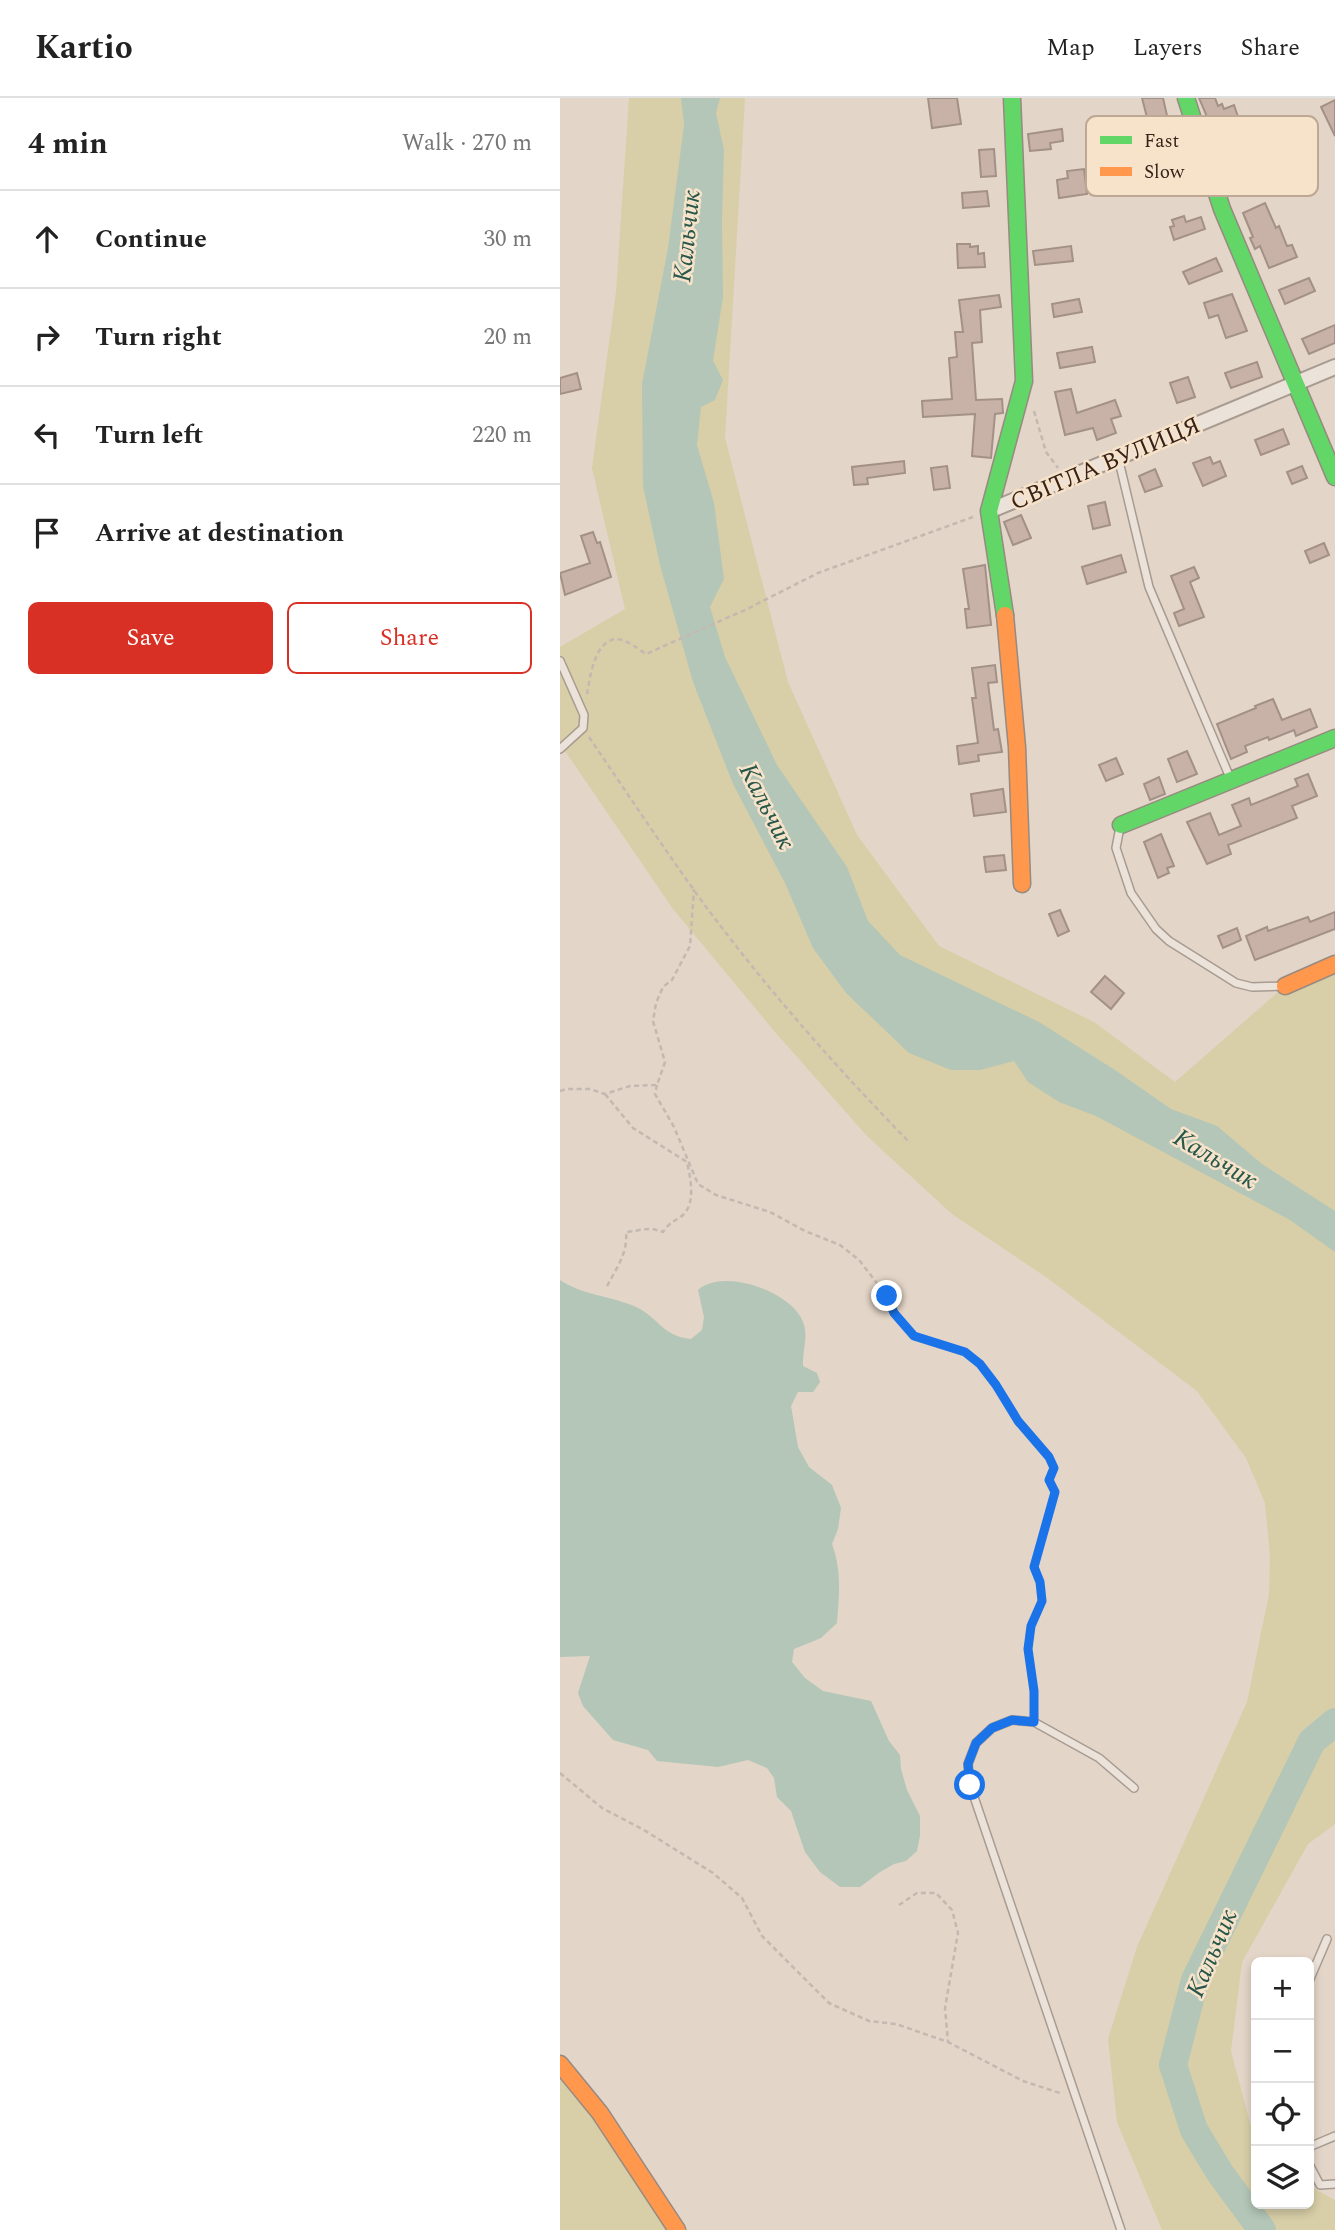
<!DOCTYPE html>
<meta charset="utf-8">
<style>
:root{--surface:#fff;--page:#f6f6f6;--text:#222;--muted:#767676;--line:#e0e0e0;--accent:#d93025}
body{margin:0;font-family:Spectral,serif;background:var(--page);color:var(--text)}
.controls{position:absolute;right:21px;bottom:21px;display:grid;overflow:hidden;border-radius:10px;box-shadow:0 4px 10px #0003}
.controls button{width:63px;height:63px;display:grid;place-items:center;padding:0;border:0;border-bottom:2px solid var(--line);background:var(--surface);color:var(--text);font:35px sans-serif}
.stop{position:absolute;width:21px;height:21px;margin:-16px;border:5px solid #1a73e8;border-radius:50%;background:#fff}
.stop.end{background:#1a73e8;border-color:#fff;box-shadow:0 2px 7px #0008}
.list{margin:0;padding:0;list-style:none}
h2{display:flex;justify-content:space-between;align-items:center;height:91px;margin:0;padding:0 28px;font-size:30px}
h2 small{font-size:23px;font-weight:400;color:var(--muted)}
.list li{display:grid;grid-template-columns:46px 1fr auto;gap:21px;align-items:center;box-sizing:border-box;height:98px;padding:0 28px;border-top:2px solid var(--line)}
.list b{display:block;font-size:26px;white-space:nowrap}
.list em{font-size:23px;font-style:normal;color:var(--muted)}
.actions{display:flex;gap:14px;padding:21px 28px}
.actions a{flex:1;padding:16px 0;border:2px solid var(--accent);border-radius:10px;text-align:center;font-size:24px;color:var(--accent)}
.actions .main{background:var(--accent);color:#fff}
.icon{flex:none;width:38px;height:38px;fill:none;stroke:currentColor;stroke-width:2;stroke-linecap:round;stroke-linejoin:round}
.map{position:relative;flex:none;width:775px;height:2132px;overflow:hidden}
header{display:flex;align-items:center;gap:42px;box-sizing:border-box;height:98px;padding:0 35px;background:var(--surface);border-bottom:2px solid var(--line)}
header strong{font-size:33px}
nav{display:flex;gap:38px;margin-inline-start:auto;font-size:24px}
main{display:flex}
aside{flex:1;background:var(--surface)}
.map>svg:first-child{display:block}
</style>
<header>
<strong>Kartio</strong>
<nav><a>Map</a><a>Layers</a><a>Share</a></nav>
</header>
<main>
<aside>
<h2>4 min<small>Walk · 270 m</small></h2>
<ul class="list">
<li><svg class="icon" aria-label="ahead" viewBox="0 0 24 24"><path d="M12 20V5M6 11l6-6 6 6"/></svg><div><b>Continue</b></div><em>30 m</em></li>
<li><svg class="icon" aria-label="right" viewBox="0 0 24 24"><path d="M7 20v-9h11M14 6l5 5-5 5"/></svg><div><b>Turn right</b></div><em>20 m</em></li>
<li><svg class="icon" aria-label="left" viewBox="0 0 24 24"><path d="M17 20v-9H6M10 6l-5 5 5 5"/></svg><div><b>Turn left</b></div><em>220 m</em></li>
<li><svg class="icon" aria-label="arrive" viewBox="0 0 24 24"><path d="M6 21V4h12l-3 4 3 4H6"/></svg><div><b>Arrive at destination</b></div></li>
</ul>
<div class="actions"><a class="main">Save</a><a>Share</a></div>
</aside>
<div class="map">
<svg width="775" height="2132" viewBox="0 0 775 2132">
<rect width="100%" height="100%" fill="#e3d5c7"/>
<g fill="#d8cfa8">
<polygon points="69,0 185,0 165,340 228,584 297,737 379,848 534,924 615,984 725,888 775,866 775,1726 748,1746 682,1864 671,1953 696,2048 696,2106 749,2106 749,2088 775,2102 775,2132 602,2132 557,2024 548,1941 577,1849 687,1604 709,1496 710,1458 705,1405 686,1360 637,1293 486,1179 392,1116 307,1038 215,934 113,811 3,650 0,651 0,549 65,511 32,370 56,194"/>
<polygon points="0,1966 117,2132 0,2132"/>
</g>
<g fill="#b3c6b7">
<polygon points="121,0 160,0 156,15 164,52 162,122 163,199 153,263 163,282 155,302 141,309 137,347 154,405 164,481 150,509 165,559 217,667 287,769 308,823 340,857 479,924 555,972 611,1011 657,1028 702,1066 775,1113 775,1154 730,1122 536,1018 499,1004 468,984 454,963 420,972 391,972 349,955 286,895 253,850 225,785 173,686 133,584 100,467 83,388 82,286 108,150 124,27"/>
<path d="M0,1182C22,1197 50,1198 74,1208C98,1218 101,1238 131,1241L142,1232L144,1219L138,1192C163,1169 232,1194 243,1224C249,1239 242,1252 243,1268L257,1275L260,1284L253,1294H238L231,1308L238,1349L249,1369L272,1387L281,1410L278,1431L272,1446C282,1474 279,1496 277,1525L261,1540L234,1551L232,1564L245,1580L263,1593L311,1603L329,1643L340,1657L341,1671L347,1692L360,1718V1737L357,1753L346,1763L334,1766L320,1774L300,1789H280L260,1774L245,1754L231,1713L217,1699L214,1680L207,1670L188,1662L158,1669L97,1663L88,1652L53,1642L23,1608L18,1595L30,1558L0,1559Z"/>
</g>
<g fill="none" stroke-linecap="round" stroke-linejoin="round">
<polyline stroke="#b3c6b7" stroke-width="28" points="702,2132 660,2075 634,2032 613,1967 635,1882 752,1643 775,1624"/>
</g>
<g fill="#c8b2a8" stroke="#a39087" stroke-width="2">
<polygon points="368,0 397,0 401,26 372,30"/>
<polygon points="582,0 603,0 610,31 591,35"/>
<polygon points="639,0 655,0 658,8 662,6 664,11 674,7 687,45 681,48 690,71 703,66 708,78 674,92 668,77 671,75"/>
<polygon points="775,2 775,38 761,9"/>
<polygon points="502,31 503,43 490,45 491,51 470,53 468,36"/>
<polygon points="434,51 436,78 421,79 419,52"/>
<polygon points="524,71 527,96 499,100 497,82 508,80 507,73"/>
<polygon points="427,93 429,108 403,110 402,95"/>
<polygon points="705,105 716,130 719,128 727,148 732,147 737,159 709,170 700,148 695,151 690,140 693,139 683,115"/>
<polygon points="624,118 626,124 641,119 645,131 614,142 610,129 614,128 612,122"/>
<polygon points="397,146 410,146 410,149 418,148 418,156 424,155 425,169 398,170"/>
<polygon points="511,148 513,163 475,167 473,153"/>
<polygon points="656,160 662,173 629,186 623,174"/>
<polygon points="749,180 755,193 725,206 719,192"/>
<polygon points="672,196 687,233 666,240 658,217 649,220 644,205"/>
<polygon points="439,197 441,209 420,212 422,244 412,245 416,302 442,301 443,315 435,316 431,360 412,358 415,316 363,319 362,303 392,301 389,260 397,259 395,234 403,234 399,202"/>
<polygon points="519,201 522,214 494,219 492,206"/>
<polygon points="775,227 775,245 749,256 742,241"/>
<polygon points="532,249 535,264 500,270 497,255"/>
<polygon points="697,264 702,279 671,290 665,275"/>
<polygon points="17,275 21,291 0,296 0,280"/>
<polygon points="628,279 635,299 617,305 610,285"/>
<polygon points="511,291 517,315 555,302 561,318 551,321 556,335 537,342 533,330 505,337 495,294"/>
<polygon points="723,331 729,346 701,357 695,342"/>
<polygon points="650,359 653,366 660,363 666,378 643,388 633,365"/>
<polygon points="344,363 345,375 307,380 308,386 294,387 292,369"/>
<polygon points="387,368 390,390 374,392 371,370"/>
<polygon points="742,368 747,380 732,386 727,374"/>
<polygon points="595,371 602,388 585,394 579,378"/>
<polygon points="545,404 550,427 533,431 528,408"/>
<polygon points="461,417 471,440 453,447 444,424"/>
<polygon points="33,434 37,445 40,444 51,479 5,497 0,475 30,465 21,438"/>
<polygon points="764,445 769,457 750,465 745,453"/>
<polygon points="561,457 566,474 527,486 522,469"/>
<polygon points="425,467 431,527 407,530 405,511 409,511 403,471"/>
<polygon points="634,469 639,480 630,484 644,519 619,528 614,515 624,511 611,478"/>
<polygon points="435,567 437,584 428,585 434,632 438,631 442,654 418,657 419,663 399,666 397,648 418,645 412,600 416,600 412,570"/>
<polygon points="713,601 722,622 750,611 757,629 736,638 734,632 709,642 708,639 685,648 687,654 671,661 657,626 696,610 695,608"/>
<polygon points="627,653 637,676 617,684 608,661"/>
<polygon points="556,660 563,676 546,683 539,667"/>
<polygon points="748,676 757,698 732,708 737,720 668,747 671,756 647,766 627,724 650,715 659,737 681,728 672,707 689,700 691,707 738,688 735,681"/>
<polygon points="599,679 605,696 590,702 584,686"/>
<polygon points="443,691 446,714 414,718 411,696"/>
<polygon points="601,736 614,768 607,770 609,775 598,780 584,744"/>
<polygon points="444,757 446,772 426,774 424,759"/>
<polygon points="500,812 509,833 498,838 489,816"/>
<polygon points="775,814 775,831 695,862 686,838 707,829 708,833 748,819 750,824"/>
<polygon points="677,830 681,842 663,850 658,838"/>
<polygon points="545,878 564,895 551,911 531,894"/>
</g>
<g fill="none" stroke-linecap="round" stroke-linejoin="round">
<defs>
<g id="lane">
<polyline points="558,359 589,489 671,682"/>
<polyline points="0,563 24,617 23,630 0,651"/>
<polyline points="560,729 556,750 571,795 596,831 609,843 676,885 692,889 724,888"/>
<polyline points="749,1883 767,1841"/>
<polyline points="749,2049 775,2038"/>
<polyline points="749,2066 760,2087 775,2086"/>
<polyline points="561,2132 410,1687 408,1666 416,1645 432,1630 452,1622 474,1624 539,1660 574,1690"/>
</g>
<polyline id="street" points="429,413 775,269"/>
<g id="fast">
<polyline points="626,0 662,111 775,379"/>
<polyline points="445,517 429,413 464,283 452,0"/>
<polyline points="561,727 775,640"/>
</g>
<g id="slow">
<polyline points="445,517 457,649 462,786"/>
<polyline points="725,888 775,866"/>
<polyline points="0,1966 40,2015 117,2132"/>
</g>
</defs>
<use href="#lane" stroke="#a89b91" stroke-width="10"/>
<use href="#street" stroke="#a89b91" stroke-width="18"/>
<use href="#fast" stroke="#978a81" stroke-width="19"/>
<use href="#slow" stroke="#978a81" stroke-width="19"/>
<g stroke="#c3b9b0" stroke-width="2.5" stroke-dasharray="5 3.5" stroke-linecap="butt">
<polyline points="474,313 486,354 498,370"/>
<path d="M27,596C30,580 34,543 56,541C66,541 78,551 86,556L187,511L258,475L413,419"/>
<path d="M29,639C67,695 104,751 144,806C206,890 276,969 349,1044"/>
<polyline points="97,987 95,996 114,1029 138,1086 156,1097 210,1114 245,1133 280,1147 299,1162 327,1198 333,1215 354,1238 405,1254 420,1266 436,1287 458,1323 489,1359 494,1370 490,1382 495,1394 474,1469 480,1484 482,1503 471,1528 468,1551 474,1593 474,1613"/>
<polyline points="0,993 6,991 30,991 45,996 70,988 97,987 105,964 93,923 96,905 103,889 112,882 130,848 134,791"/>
<path d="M45,996L73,1030L127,1064C130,1078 136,1103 124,1116C117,1123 111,1122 103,1134C88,1128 80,1133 66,1134C68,1155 56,1171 47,1188"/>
<polyline points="0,1675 42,1710 84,1732 153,1775 182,1800 202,1838 269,1905 309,1923 336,1926 388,1944 463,1983 503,1996"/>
<polyline points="339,1807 357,1795 376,1795 392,1812 398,1835 385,1910 388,1944"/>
</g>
<use href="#lane" stroke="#ebe2d9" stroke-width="7"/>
<use href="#street" stroke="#ebe2d9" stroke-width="14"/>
<use href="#fast" stroke="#63d668" stroke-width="16"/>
<use href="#slow" stroke="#ff974d" stroke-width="16"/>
</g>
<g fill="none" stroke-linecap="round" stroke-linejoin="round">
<polyline stroke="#1a73e8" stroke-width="9" points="327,1198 334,1215 354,1238 405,1254 420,1266 436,1287 458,1323 489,1359 494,1370 489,1382 495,1394 474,1469 480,1484 482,1503 471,1528 468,1551 474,1593 474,1624 452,1622 432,1630 416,1645 408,1666 410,1687"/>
</g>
<g text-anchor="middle" stroke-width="5" stroke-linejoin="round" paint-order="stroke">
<g font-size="24" fill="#362219" stroke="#f7e2ca">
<text transform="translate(545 365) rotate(-23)" y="8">СВІТЛА ВУЛИЦЯ</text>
</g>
<g font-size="26" font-style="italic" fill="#27574b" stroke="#f7e2ca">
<text transform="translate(126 138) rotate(-84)" y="9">Кальчик</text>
<text transform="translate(208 708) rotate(63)" y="9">Кальчик</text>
<text transform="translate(656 1060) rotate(31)" y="9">Кальчик</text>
<text transform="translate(651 1855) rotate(-67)" y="9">Кальчик</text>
</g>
</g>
<rect x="526" y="18" width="232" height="80" rx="10" fill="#f7e2ca" stroke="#bda895" stroke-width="2"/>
<rect x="540" y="38" width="32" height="8" fill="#63d668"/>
<rect x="540" y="69" width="32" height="9" fill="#ff974d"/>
<g font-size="19" fill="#362219">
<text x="584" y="49">Fast</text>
<text x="584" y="80">Slow</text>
</g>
</svg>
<div class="controls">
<button>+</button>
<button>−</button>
<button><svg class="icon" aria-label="locate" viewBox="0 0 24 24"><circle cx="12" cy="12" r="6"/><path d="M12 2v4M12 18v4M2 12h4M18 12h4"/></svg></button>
<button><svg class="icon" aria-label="layers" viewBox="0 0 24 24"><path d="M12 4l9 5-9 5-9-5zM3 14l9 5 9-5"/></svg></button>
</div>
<div class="stop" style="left:410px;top:1687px"></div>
<div class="stop end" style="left:327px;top:1198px"></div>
</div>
</main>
